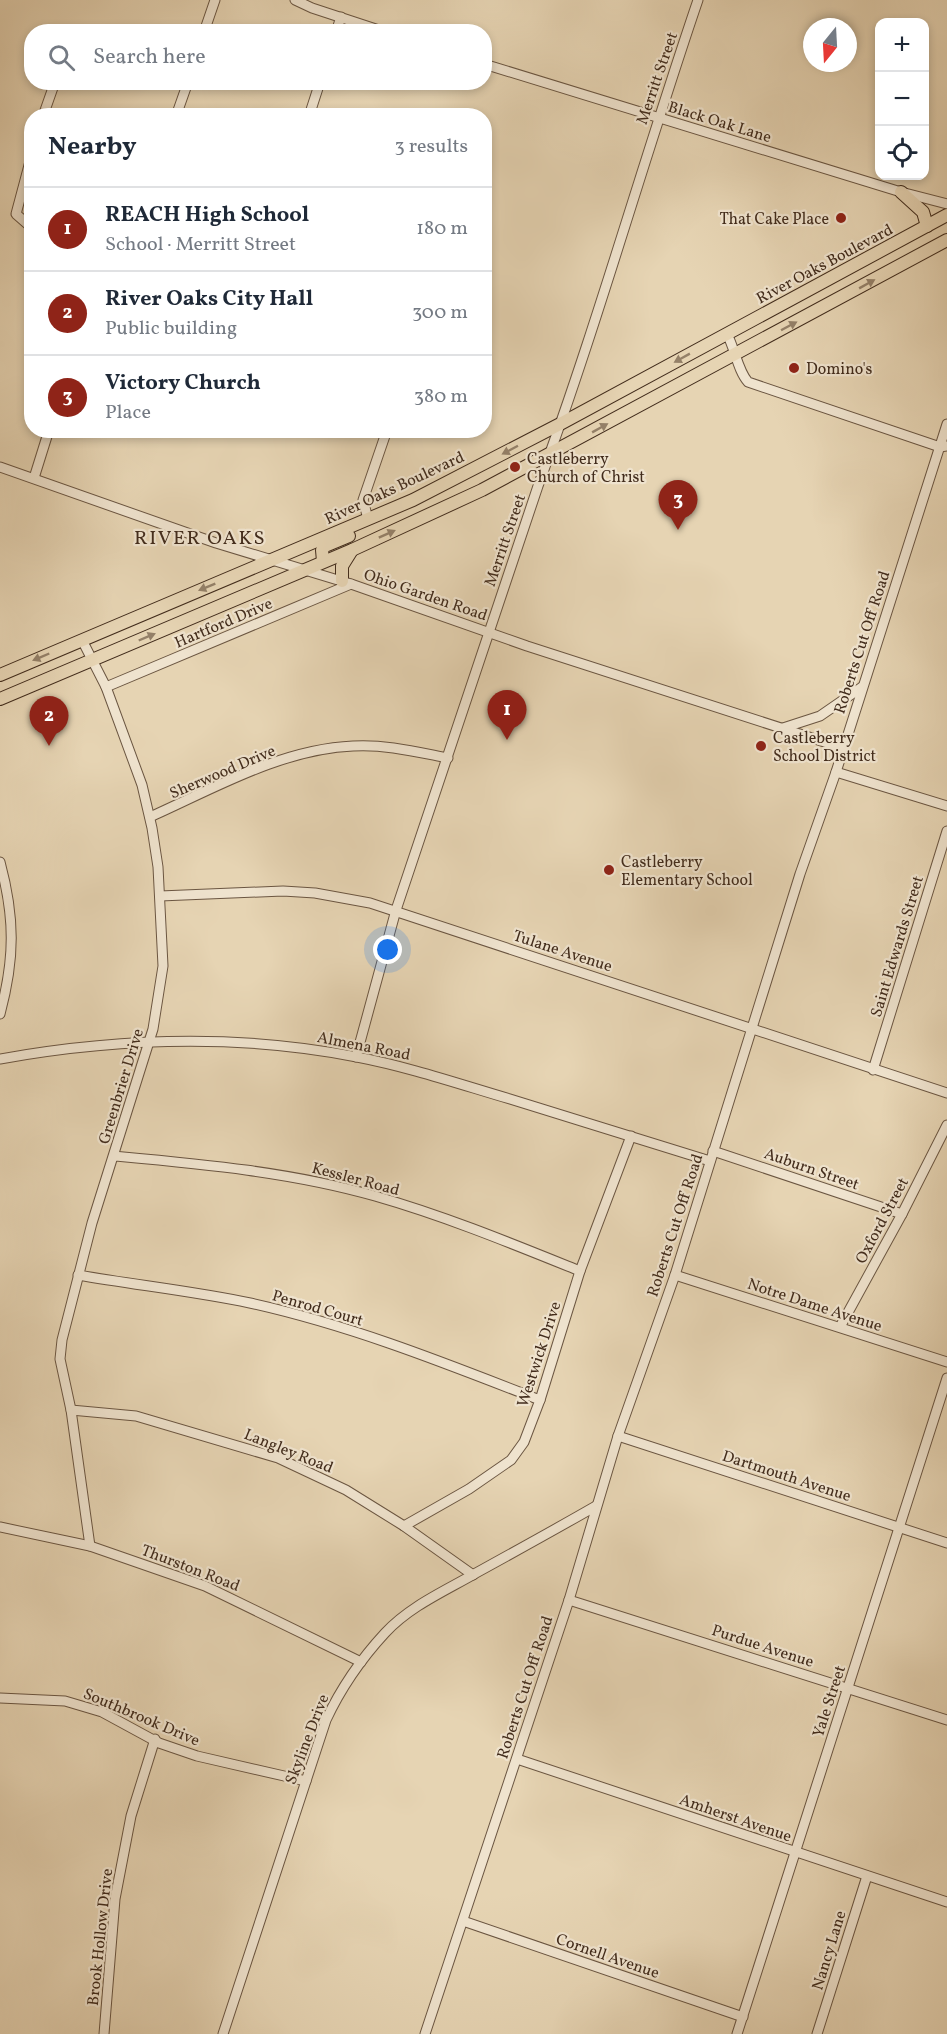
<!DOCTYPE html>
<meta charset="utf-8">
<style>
:root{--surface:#fff;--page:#f6f6f7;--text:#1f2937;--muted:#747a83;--line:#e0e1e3;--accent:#8f2418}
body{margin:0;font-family:Vollkorn,serif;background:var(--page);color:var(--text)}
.controls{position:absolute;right:18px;top:18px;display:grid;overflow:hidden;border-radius:12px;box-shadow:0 3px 9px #0003}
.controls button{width:54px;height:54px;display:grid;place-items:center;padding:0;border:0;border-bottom:2px solid var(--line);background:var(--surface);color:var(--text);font:30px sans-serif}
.compass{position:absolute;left:803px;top:18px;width:54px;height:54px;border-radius:50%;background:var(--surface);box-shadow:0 3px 9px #0003;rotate:198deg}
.you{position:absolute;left:388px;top:950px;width:21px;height:21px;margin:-15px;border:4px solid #fff;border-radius:50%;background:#1a73e8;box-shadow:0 0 0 9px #1a73e833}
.badge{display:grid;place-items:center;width:39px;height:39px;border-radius:50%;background:var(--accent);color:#fff;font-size:20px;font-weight:700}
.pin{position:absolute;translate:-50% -50px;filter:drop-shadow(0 2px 3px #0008)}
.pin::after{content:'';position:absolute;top:32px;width:21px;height:18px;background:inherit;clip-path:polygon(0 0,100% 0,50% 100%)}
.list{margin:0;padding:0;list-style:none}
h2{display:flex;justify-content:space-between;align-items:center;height:78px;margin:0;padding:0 24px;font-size:26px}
h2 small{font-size:20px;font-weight:400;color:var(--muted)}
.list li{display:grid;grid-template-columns:39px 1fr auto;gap:18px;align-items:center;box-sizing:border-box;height:84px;padding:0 24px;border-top:2px solid var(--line)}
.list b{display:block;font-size:22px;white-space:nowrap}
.list p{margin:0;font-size:20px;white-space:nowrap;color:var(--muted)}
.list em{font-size:20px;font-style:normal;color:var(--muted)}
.icon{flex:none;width:33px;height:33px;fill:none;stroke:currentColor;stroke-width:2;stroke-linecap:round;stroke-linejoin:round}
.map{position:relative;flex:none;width:947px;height:2034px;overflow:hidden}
.search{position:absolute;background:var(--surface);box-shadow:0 3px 9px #0003;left:24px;top:24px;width:468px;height:66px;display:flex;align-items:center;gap:15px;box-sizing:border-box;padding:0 21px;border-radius:24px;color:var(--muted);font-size:22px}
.panel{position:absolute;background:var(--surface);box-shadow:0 3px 9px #0003;left:24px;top:108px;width:468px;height:330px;border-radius:24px}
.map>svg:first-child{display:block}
</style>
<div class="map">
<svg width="947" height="2034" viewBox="0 0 947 2034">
<rect width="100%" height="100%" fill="#e6d4b3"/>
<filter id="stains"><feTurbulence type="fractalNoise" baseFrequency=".00333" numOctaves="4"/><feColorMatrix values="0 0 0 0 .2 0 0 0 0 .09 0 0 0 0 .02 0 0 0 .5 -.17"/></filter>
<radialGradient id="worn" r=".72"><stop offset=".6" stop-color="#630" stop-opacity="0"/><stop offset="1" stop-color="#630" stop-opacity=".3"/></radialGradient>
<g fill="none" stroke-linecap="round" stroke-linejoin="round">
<defs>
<g id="minor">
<polyline points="295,0 312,8 385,32"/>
<polyline points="204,32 215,0"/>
<polyline points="336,32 341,17"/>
<polyline points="484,64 901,192 947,204"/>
<polyline points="43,116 55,82"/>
<polyline points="176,116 188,82"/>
<polyline points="309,116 320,82"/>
<polyline points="32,154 16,214 32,228"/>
<path d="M727,334C735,349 738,371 748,382L940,447L947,446"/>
<polyline points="0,467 216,543 351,584 527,646 843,748"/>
<polyline points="34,478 49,430"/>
<polyline points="368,519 363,500 387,430"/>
<polyline points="82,640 106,687 142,785 152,828 158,867 163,966 153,1029 92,1223 62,1340 60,1359 71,1410 90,1546"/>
<polyline points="106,687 351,584"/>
<polyline points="783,728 820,716 862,687"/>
<polyline points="836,772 947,806"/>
<path d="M150,817C213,789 281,749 353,746C385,744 417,752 448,758"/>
<path d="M0,862C15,918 15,958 0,1014"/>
<polyline points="160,896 283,891 315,893 370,903 947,1093"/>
<path d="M356,1057L396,910L538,486C597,326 643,161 698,0"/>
<path d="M0,1059C117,1038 240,1034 357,1057C409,1067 459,1084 510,1099C577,1120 643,1140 710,1161"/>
<polyline points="873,1070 947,831"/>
<polyline points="713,1151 902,1214"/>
<path d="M114,1156C201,1164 291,1172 375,1196C445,1216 513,1244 580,1271"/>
<path d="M78,1275C135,1285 193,1291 250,1303C350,1325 445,1363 540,1400"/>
<polyline points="675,1275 947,1362"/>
<polyline points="840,1327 902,1214 947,1125"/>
<polyline points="71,1410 136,1416 278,1458 346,1490 404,1526 473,1575"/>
<polyline points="618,1436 947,1543"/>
<polyline points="404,1526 469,1489 511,1460 524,1442 540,1400 580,1271 631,1136"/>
<polyline points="0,1527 90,1546 205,1586 361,1662"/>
<polyline points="569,1600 947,1720"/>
<polyline points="0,1698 65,1701 102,1712 159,1743 197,1756 306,1781"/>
<polyline points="517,1759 947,1902"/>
<polyline points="463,1921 743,2017"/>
<polyline points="104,2034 115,1899 131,1816 155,1739"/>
<path d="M223,2034L326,1720C341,1688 361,1659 385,1633C410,1606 445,1591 476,1573C516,1551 556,1529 596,1506"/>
<polyline points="425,2034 569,1600 618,1436 675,1275 800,874 836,772 947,424"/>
<polyline points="737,2034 947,1378"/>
<polyline points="817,2034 867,1876"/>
</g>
<g id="major">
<polyline points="901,192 923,212 927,226"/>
<polyline points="323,561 322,550 325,546 349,536"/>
<polyline points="342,581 342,566 352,550"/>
<polyline points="0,675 413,500 562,423 947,215"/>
<polyline points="0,699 352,550 482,490 947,240"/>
</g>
</defs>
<use href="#minor" stroke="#6b5642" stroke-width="11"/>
<use href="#major" stroke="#422c1c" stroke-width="14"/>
<use href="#minor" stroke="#efe3ce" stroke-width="9"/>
<use href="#major" stroke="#e6d4b3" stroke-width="12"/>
</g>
<defs><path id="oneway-solid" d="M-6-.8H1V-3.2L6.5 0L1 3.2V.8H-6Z" transform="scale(1.5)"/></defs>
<g fill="#948068">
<use href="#oneway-solid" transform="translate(867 284) rotate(-29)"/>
<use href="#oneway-solid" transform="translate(789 326) rotate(-28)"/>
<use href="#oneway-solid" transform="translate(682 358) rotate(151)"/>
<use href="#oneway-solid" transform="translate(600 428) rotate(-29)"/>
<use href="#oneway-solid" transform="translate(510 450) rotate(152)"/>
<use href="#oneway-solid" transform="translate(387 534) rotate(-24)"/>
<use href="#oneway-solid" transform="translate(207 587) rotate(158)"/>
<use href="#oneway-solid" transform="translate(147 637) rotate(-23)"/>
<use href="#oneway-solid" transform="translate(41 657) rotate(157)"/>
</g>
<g fill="#8f2418" stroke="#efe3ce" stroke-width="2">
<circle cx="841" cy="218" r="6"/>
<circle cx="794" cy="368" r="6"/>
<circle cx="515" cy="467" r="6"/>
<circle cx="761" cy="746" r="6"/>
<circle cx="609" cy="870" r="6"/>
</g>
<g text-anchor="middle" stroke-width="4.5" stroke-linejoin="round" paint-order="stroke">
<g font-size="16" fill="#422c1c" stroke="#efe3ce">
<text transform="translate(656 78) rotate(-71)" y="6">Merritt Street</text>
<text transform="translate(720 121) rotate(17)" y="6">Black Oak Lane</text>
<text transform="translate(824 263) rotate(-28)" y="6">River Oaks Boulevard</text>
<text transform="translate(394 487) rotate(-25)" y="6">River Oaks Boulevard</text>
<text transform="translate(504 540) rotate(-71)" y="6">Merritt Street</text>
<text transform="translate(426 594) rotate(19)" y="6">Ohio Garden Road</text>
<text transform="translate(223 622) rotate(-23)" y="6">Hartford Drive</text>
<text transform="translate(861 642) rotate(-72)" y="6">Roberts Cut Off Road</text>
<text transform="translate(222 771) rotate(-23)" y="6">Sherwood Drive</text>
<text transform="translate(896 946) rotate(-73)" y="6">Saint Edwards Street</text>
<text transform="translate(563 950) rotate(18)" y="6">Tulane Avenue</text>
<text transform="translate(364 1045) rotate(11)" y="6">Almena Road</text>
<text transform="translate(120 1086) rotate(-73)" y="6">Greenbrier Drive</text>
<text transform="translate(812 1168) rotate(19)" y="6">Auburn Street</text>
<text transform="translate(356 1178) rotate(15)" y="6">Kessler Road</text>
<text transform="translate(881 1220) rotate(-62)" y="6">Oxford Street</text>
<text transform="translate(674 1225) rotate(-72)" y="6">Roberts Cut Off Road</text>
<text transform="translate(815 1304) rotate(18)" y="6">Notre Dame Avenue</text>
<text transform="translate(318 1307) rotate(16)" y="6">Penrod Court</text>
<text transform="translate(538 1354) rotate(-72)" y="6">Westwick Drive</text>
<text transform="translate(289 1450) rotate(22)" y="6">Langley Road</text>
<text transform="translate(787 1475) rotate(18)" y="6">Dartmouth Avenue</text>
<text transform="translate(191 1567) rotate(21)" y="6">Thurston Road</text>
<text transform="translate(763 1645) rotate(18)" y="6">Purdue Avenue</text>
<text transform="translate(524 1687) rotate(-72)" y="6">Roberts Cut Off Road</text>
<text transform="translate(828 1701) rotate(-72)" y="6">Yale Street</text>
<text transform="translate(142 1716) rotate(23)" y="6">Southbrook Drive</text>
<text transform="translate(306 1739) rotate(-69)" y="6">Skyline Drive</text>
<text transform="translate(736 1817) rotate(19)" y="6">Amherst Avenue</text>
<text transform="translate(99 1937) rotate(-84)" y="6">Brook Hollow Drive</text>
<text transform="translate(828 1950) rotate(-73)" y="6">Nancy Lane</text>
<text transform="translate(608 1955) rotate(19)" y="6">Cornell Avenue</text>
</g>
<g font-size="16" fill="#422c1c" stroke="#efe3ce" text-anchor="start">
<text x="829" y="224" text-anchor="end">That Cake Place</text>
<text x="806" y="374">Domino's</text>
<text x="527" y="464">Castleberry<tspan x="527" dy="18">Church of Christ</tspan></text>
<text x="773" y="743">Castleberry<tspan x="773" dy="18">School District</tspan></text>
<text x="621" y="867">Castleberry<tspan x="621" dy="18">Elementary School</tspan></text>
</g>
<g font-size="20" letter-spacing="1.5" fill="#422c1c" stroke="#efe3ce">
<text x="200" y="544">RIVER OAKS</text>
</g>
</g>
<rect width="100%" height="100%" filter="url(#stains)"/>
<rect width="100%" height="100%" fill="url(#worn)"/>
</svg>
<div class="controls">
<button>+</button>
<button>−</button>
<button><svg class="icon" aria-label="locate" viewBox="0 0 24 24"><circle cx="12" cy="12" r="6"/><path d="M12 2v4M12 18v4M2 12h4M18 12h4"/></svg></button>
</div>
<svg class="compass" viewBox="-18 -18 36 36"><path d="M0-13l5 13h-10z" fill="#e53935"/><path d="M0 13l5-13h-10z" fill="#747a83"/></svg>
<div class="you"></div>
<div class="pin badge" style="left:507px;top:740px">1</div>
<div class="pin badge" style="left:49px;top:746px">2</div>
<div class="pin badge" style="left:678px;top:530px">3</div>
<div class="search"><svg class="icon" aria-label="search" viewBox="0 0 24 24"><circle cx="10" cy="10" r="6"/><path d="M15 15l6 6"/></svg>Search here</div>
<section class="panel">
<h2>Nearby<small>3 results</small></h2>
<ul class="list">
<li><span class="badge">1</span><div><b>REACH High School</b><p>School · Merritt Street</p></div><em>180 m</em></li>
<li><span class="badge">2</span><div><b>River Oaks City Hall</b><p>Public building</p></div><em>300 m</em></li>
<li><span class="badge">3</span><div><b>Victory Church</b><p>Place</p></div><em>380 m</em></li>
</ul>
</section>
</div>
